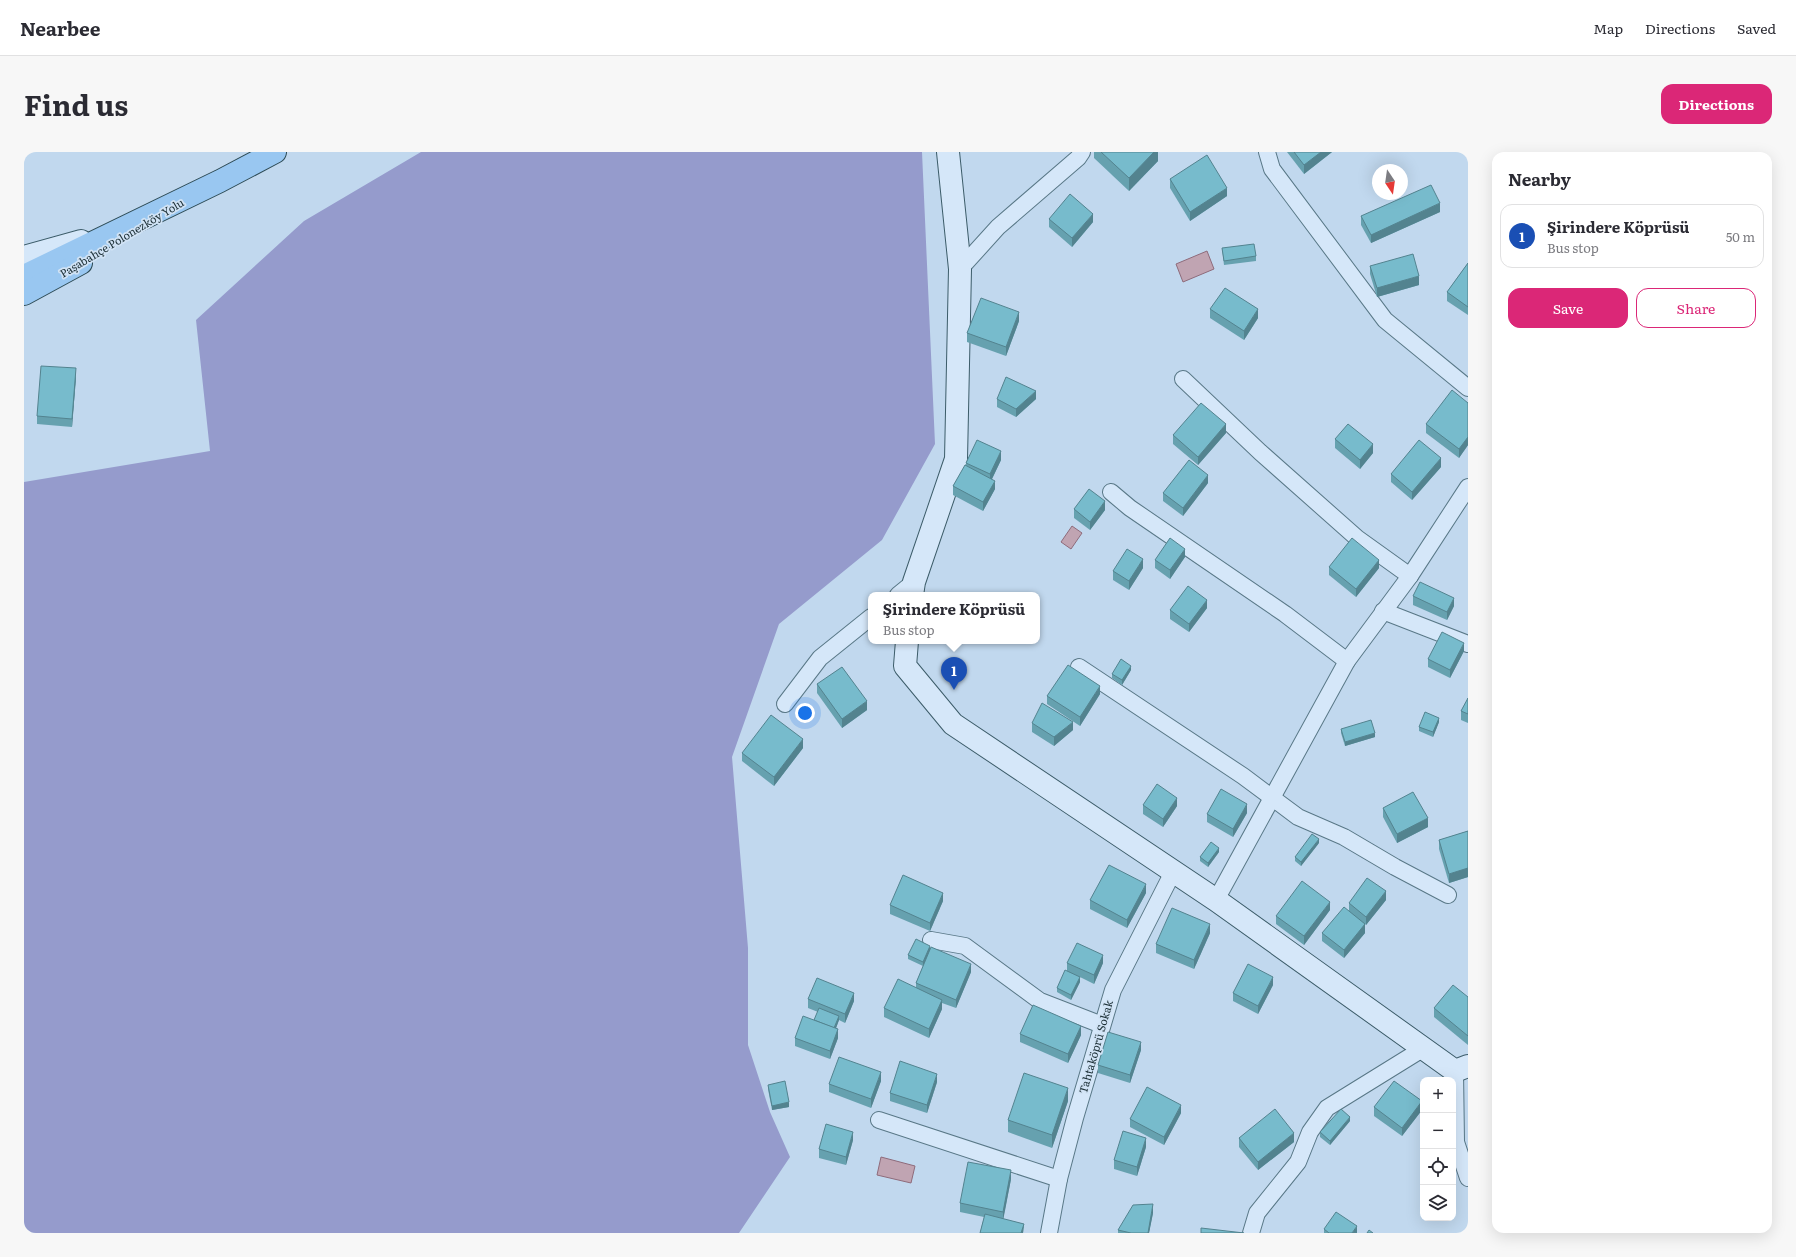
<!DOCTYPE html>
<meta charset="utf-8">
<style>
:root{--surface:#fff;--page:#f7f7f7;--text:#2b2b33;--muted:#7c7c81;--line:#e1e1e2;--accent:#db2777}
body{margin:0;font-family:Literata,serif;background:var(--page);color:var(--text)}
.controls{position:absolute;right:12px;bottom:12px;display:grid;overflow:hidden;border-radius:8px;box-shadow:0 4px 16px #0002}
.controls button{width:36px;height:36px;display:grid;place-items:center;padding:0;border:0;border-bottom:1px solid var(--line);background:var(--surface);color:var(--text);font:20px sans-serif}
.compass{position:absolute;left:1348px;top:12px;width:36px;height:36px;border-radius:50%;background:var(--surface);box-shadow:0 4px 16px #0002;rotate:167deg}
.you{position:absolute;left:781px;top:561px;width:14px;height:14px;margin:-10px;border:3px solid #fff;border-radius:50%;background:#1a73e8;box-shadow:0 0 0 6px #1a73e833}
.badge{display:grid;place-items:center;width:26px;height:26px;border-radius:50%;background:var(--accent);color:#fff;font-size:13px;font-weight:700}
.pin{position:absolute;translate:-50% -33px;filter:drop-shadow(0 1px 2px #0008)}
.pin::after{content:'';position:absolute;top:21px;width:14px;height:12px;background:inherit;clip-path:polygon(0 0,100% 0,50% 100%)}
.popup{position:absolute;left:844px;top:440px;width:172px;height:52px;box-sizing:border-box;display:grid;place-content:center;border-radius:8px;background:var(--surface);filter:drop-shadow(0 1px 3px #0005);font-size:13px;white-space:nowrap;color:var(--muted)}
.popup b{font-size:15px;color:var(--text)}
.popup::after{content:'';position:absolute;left:50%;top:100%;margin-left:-8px;border:8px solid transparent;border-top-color:var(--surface)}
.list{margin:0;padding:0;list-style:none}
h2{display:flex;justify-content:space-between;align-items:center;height:52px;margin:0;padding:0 16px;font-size:17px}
h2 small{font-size:13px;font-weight:400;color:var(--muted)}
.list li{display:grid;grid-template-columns:26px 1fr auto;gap:12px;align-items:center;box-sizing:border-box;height:64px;margin:0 8px 8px;padding:0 8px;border:1px solid var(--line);border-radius:12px}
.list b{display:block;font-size:15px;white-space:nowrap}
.list p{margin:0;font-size:13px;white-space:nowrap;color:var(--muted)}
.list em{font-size:13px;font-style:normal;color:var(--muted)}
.actions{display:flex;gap:8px;padding:12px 16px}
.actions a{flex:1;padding:9px 0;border:1px solid var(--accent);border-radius:12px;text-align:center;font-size:14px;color:var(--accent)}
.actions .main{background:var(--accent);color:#fff}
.icon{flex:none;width:22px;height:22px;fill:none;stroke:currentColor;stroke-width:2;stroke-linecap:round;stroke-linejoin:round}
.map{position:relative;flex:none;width:1444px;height:1081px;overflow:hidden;border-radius:12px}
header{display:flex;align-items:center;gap:24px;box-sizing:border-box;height:56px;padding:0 20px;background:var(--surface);border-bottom:1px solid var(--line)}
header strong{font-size:19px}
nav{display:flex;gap:22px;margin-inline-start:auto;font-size:14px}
.intro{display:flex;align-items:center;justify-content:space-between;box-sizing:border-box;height:96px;padding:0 24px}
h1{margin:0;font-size:28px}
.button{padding:10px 18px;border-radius:12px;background:var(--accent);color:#fff;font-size:14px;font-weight:700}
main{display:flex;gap:24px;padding:0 24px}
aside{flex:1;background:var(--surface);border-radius:12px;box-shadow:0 4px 16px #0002}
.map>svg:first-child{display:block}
</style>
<header>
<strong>Nearbee</strong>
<nav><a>Map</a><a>Directions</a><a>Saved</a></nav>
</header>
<div class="intro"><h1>Find us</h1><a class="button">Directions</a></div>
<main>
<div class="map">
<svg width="1444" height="1081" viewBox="0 0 1444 1081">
<rect width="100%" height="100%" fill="#c1d8ee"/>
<polygon fill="#959bcc" points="397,0 898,0 911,292 858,388 755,472 708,605 724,796 724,893 746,960 766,1005 715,1081 0,1081 0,330 186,299 172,168 280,69"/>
<g fill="#c0a4b2" stroke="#8e6b7b">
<polygon points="1183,99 1190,117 1159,130 1152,112"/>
<polygon points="1048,374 1058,381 1047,397 1037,390"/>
<polygon points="857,1005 891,1014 887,1031 853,1023"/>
</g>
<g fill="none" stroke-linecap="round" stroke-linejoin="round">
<defs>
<g id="street">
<polyline points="1243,0 1248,17 1361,168 1444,236"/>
<polyline points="936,117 974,75 1054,6 1058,0"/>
<polyline points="1159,227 1236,300 1333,386 1386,424"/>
<polyline points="1087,340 1106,356 1261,462 1323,509"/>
<polyline points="874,443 890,430"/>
<polyline points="1359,459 1444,492"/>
<polyline points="1055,515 1219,624 1274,665 1320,685 1371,715 1424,743"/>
<polyline points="761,552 796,506 847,465"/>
<polyline points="1192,748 1323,509 1386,424 1444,335"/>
<polyline points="907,788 941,794 1016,849 1078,873"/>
<polyline points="1431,919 1432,990 1444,1026"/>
<polyline points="855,968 1035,1027"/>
<polyline points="1025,1081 1035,1027 1051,966 1089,838 1149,720"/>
<polyline points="1227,1081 1233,1061 1274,1010 1286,980 1303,956 1400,896"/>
</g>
<g id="secondary">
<polyline points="0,105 57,89"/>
<polyline points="888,443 890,430 932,307 936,117 924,0"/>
<polyline points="883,489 881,514 929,572 1192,748 1431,919 1444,914"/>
</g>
<g id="primary">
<polyline points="0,124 196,29 251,0"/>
<polyline points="0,142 57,111"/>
</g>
</defs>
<use href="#street" stroke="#597887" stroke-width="18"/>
<use href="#secondary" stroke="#3c5c69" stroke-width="24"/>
<use href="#primary" stroke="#2d4b55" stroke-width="24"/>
<use href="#street" stroke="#d5e7f9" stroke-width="16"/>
<use href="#secondary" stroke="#d5e7f9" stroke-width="22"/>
<use href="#primary" stroke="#99c7f1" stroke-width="22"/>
</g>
<g fill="#66a1af">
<polygon points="1070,0 1134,0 1134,9 1105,39 1070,6"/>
<polygon points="1263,0 1308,0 1280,22"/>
<polygon points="1146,27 1203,44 1166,69 1146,36"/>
<polygon points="1416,60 1347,91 1337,73 1337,64"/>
<polygon points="1025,67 1069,70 1048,95 1025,75"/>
<polygon points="1198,96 1232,104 1232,109 1200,113"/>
<polygon points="1444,111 1444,163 1423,149 1423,140"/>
<polygon points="1346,114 1395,133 1353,145 1346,122"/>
<polygon points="1186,157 1234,166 1220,188 1186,166"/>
<polygon points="995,169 982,204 943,190 943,181"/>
<polygon points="52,225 48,275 13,272 13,264"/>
<polygon points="973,247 1012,247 992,265 973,255"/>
<polygon points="1444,251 1444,293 1435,306 1402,281 1402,272"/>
<polygon points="1202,281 1174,313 1149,292 1149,283"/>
<polygon points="1311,287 1349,301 1336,317 1311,296"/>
<polygon points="977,308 968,327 971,337 959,359 929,343 929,334 942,313 942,311"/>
<polygon points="1417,315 1388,348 1367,330 1367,322"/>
<polygon points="1184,331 1159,364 1139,349 1139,341"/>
<polygon points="1050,357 1081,358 1066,378 1050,366"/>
<polygon points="1161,405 1146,427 1131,416 1131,408"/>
<polygon points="1305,415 1355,416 1332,445 1305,423"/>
<polygon points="1119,416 1105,438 1089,428 1089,419"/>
<polygon points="1389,444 1430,454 1423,468 1389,453"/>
<polygon points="1183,456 1165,480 1146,467 1146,458"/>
<polygon points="1440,499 1426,526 1404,515 1404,507"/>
<polygon points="1107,518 1098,533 1088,526 1088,522"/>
<polygon points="793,532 843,558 818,576 793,541"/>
<polygon points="1076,542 1056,574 1023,552 1023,544"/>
<polygon points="1444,546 1444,571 1437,568 1437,559"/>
<polygon points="1415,570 1409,585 1395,579 1395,575"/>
<polygon points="1008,571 1049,578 1030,594 1008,580"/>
<polygon points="1317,577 1351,585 1321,594 1317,581"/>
<polygon points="779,596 750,634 718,609 718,601"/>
<polygon points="1119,653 1153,654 1139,675 1119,662"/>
<polygon points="1359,656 1404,675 1373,691 1359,665"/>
<polygon points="1223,661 1209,685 1183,670 1183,662"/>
<polygon points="1444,679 1444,725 1425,731 1415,697 1415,688"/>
<polygon points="1295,691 1277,714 1271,709 1271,705"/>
<polygon points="1195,700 1184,715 1176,709 1176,705"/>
<polygon points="1122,741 1103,776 1066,757 1066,748"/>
<polygon points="1362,748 1342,773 1341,772 1341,781 1320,806 1298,789 1298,781 1325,759 1325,751"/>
<polygon points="919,749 906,779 866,762 866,753"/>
<polygon points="1306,758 1280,793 1252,772 1252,764"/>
<polygon points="1186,781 1170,817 1132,801 1132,792"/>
<polygon points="906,796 947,820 932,856 918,851 918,857 905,886 860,865 860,856 892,836 892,831 899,814 884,807 884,803"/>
<polygon points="1043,811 1079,811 1070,832 1056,825 1056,830 1047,848 1033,840 1033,836 1043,819"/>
<polygon points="1249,833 1234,862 1209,849 1209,841"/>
<polygon points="1444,845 1444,893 1410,865 1410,856"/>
<polygon points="784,847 830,849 821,871 815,868 812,876 814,886 806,907 771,894 771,886 790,868 794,860 784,856"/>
<polygon points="996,882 1057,883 1044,911 996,890"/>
<polygon points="1117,898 1106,931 1074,921 1074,913"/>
<polygon points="857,929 847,956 805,940 805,932"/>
<polygon points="913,930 903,961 866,949 866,941"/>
<polygon points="744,933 765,955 748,958 744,937"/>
<polygon points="1044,949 1028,996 984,980 984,968"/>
<polygon points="1350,955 1398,958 1378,984 1350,964"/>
<polygon points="1157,961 1140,993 1106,975 1106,967"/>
<polygon points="1326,969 1306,993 1296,985 1296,980"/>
<polygon points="1215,986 1270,990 1234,1018 1215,995"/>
<polygon points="829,988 822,1013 795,1006 795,997"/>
<polygon points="1122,995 1113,1024 1090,1017 1090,1008"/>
<polygon points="987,1027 979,1067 1000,1072 999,1081 956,1081 960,1065 936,1060 936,1051"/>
<polygon points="1129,1061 1125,1081 1094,1081 1094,1078"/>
<polygon points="1300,1077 1333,1081 1300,1081"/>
</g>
<g fill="#53838f">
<polygon points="1130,0 1134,0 1134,9 1105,39 1105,26"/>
<polygon points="1297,0 1308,0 1280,22 1280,13"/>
<polygon points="1203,36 1203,44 1166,69 1166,60"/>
<polygon points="1416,51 1416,60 1347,91 1347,83"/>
<polygon points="1069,62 1069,70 1048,95 1048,86"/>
<polygon points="1395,124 1395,133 1353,145 1353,136"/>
<polygon points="1234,157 1234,166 1220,188 1220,179"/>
<polygon points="995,160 995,169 982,204 982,195"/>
<polygon points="52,216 52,225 48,275 48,267"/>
<polygon points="1012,239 1012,247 992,265 992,257"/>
<polygon points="1202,272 1202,281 1174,313 1174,305"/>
<polygon points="1444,285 1444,293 1435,306 1435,297"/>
<polygon points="1349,292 1349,301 1336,317 1336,308"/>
<polygon points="977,299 977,308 966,331 966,322"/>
<polygon points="1417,306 1417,315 1388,348 1388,340"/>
<polygon points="1184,323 1184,331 1159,364 1159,356"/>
<polygon points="971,329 971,337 959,359 959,350"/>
<polygon points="1081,349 1081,358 1066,378 1066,370"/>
<polygon points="1161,397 1161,405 1146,427 1146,418"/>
<polygon points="1119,407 1119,416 1105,438 1105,429"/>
<polygon points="1355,408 1355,416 1332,445 1332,437"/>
<polygon points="1430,446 1430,454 1423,468 1423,460"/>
<polygon points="1183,448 1183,456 1165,480 1165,472"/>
<polygon points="1440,491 1440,499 1426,526 1426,518"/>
<polygon points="1107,514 1107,518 1098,533 1098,528"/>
<polygon points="1076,534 1076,542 1056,574 1056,565"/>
<polygon points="843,549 843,558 818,576 818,567"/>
<polygon points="1415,566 1415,570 1409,585 1409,580"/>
<polygon points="1049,570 1049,578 1030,594 1030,585"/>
<polygon points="1351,581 1351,585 1321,594 1321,590"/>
<polygon points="779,587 779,596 750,634 750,625"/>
<polygon points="1153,646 1153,654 1139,675 1139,667"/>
<polygon points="1223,652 1223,661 1209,685 1209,677"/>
<polygon points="1404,666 1404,675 1373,691 1373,682"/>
<polygon points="1295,687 1295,691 1277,714 1277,710"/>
<polygon points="1195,696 1195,700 1184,715 1184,711"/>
<polygon points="1444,716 1444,725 1425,731 1425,722"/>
<polygon points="1122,732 1122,741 1103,776 1103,768"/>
<polygon points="1362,739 1362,748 1342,773 1342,765"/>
<polygon points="919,741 919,749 906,779 906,771"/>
<polygon points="1306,750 1306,758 1280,793 1280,784"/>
<polygon points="1186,772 1186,781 1170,817 1170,808"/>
<polygon points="1341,772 1341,781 1320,806 1320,798"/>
<polygon points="906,794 906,799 899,814 899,810"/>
<polygon points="1079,803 1079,811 1070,832 1070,823"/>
<polygon points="947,812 947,820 932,856 932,848"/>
<polygon points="1056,825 1056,830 1047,848 1047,843"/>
<polygon points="1249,825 1249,833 1234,862 1234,854"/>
<polygon points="830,841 830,849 821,871 821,862"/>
<polygon points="918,848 918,857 905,886 905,877"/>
<polygon points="815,864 815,868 809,884 809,880"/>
<polygon points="1057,874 1057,883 1044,911 1044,902"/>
<polygon points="814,877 814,886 806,907 806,899"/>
<polygon points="1117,890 1117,898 1106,931 1106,923"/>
<polygon points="857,920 857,929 847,956 847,947"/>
<polygon points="913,922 913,930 903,961 903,953"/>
<polygon points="1044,936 1044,949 1028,996 1028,983"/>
<polygon points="1398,949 1398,958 1378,984 1378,976"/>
<polygon points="765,950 765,955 748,958 748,954"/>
<polygon points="1157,953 1157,961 1140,993 1140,985"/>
<polygon points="1326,965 1326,969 1306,993 1306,989"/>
<polygon points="829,980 829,988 822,1013 822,1005"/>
<polygon points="1270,981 1270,990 1234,1018 1234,1010"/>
<polygon points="1122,986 1122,995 1113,1024 1113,1015"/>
<polygon points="987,1018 987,1027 979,1069 979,1060"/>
<polygon points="1129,1052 1129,1061 1125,1081 1124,1081"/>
<polygon points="1000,1072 999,1081 997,1081"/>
<polygon points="1333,1074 1333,1081 1328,1081"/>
</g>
<g fill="#7bc" stroke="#53838f">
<polygon points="1077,0 1130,0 1105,26"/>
<polygon points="1270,0 1297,0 1280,13"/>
<polygon points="1183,3 1203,36 1166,60 1146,27"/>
<polygon points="1407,33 1416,51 1347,83 1337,64"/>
<polygon points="1046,42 1069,62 1048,86 1025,67"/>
<polygon points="1230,92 1232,104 1200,109 1198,96"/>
<polygon points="1389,102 1395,124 1353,136 1346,114"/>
<polygon points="1444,111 1444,155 1423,140"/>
<polygon points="1201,136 1234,157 1220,179 1186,157"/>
<polygon points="957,146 995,160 982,195 943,181"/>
<polygon points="17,214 52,216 48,267 13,264"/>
<polygon points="982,225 1012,239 992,257 973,247"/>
<polygon points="1428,238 1444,251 1444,285 1435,297 1402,272"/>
<polygon points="1177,251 1202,272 1174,305 1149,283"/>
<polygon points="1324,272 1349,292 1336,308 1311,287"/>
<polygon points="953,288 977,299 966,322 942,311"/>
<polygon points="1395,288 1417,306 1388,340 1367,322"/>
<polygon points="1165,308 1184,323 1159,356 1139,341"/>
<polygon points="941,313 971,329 959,350 929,334"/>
<polygon points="1065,337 1081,349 1066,370 1050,357"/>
<polygon points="1146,386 1161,397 1146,418 1131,408"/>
<polygon points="1328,386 1355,408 1332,437 1305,415"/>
<polygon points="1103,397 1119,407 1105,429 1089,419"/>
<polygon points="1396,430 1430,446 1423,460 1389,444"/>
<polygon points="1164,434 1183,448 1165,472 1146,458"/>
<polygon points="1418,480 1440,491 1426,518 1404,507"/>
<polygon points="1097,507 1107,514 1098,528 1088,522"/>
<polygon points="1044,513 1076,534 1056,565 1023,544"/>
<polygon points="818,515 843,549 818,567 793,532"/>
<polygon points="1444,546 1444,562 1437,559"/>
<polygon points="1018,551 1049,570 1030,585 1008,571"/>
<polygon points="1401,560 1415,566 1409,580 1395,575"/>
<polygon points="747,563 779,587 750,625 718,601"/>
<polygon points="1347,568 1351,581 1321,590 1317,577"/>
<polygon points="1133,632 1153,646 1139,667 1119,653"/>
<polygon points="1197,637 1223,652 1209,677 1183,662"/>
<polygon points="1389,640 1404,666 1373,682 1359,656"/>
<polygon points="1444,679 1444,716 1425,722 1415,688"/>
<polygon points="1288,682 1295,687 1277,710 1271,705"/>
<polygon points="1187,690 1195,696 1184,711 1176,705"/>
<polygon points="1085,713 1122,732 1103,768 1066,748"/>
<polygon points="879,723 919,741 906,771 866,753"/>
<polygon points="1343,726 1362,739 1342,765 1325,751"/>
<polygon points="1278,729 1306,750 1280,784 1252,764"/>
<polygon points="1320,755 1341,772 1320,798 1298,781"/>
<polygon points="1148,756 1186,772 1170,808 1132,792"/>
<polygon points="892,787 906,794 899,810 884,803"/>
<polygon points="1053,791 1079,803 1070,823 1043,811"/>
<polygon points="907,795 947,812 932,848 892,831"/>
<polygon points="1224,812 1249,825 1234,854 1209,841"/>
<polygon points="1041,818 1056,825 1047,843 1033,836"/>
<polygon points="793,826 830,841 821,862 784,847"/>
<polygon points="874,827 918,848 905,877 860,856"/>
<polygon points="1429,833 1444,845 1444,884 1410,856"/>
<polygon points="1009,853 1057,874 1044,902 996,882"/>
<polygon points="795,856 815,864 810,876 790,868"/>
<polygon points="779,864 814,877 806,899 771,886"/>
<polygon points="1084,880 1117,890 1106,923 1074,913"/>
<polygon points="815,905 857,920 847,947 805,932"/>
<polygon points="876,909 913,922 903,953 866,941"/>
<polygon points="1000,921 1044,936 1028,983 984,968"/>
<polygon points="761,929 765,950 748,954 744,933"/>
<polygon points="1370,929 1398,949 1378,976 1350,955"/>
<polygon points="1123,935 1157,953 1140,985 1106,967"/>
<polygon points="1251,957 1270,981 1234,1010 1215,986"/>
<polygon points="1317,957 1326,965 1306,989 1296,980"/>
<polygon points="802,972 829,980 822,1005 795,997"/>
<polygon points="1099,979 1122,986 1113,1015 1090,1008"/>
<polygon points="944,1010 987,1018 979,1060 936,1051"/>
<polygon points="1129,1052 1124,1081 1107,1081 1094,1078 1109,1053"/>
<polygon points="1312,1060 1333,1074 1328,1081 1305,1081 1300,1077"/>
<polygon points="961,1062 1000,1072 997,1081 956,1081"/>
<polygon points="1177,1076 1220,1081 1177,1081"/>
<polygon points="1345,1078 1349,1081 1343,1081"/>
</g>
<g text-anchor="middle" stroke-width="3.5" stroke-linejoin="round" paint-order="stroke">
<g font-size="11" fill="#1d3037" stroke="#d1e3f5">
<text transform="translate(98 86) rotate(-31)" y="4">Paşabahçe Polonezköy Yolu</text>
<text transform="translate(1072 895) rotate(-74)" y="4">Tahtaköprü Sokak</text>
</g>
</g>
</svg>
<div class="controls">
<button>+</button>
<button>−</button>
<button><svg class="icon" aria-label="locate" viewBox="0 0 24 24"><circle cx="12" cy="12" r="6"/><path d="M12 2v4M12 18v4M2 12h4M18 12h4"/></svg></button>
<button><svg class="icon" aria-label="layers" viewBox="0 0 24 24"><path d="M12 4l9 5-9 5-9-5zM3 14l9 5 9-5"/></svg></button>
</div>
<svg class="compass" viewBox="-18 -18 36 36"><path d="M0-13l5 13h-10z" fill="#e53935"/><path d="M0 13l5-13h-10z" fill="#7c7c81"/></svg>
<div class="you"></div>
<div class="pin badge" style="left:930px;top:538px;background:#1a4fb4">1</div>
<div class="popup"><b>Şirindere Köprüsü</b>Bus stop</div>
</div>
<aside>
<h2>Nearby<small></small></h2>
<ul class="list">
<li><span class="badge" style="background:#1a4fb4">1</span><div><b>Şirindere Köprüsü</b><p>Bus stop</p></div><em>50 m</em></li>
</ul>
<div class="actions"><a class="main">Save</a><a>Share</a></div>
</aside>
</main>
